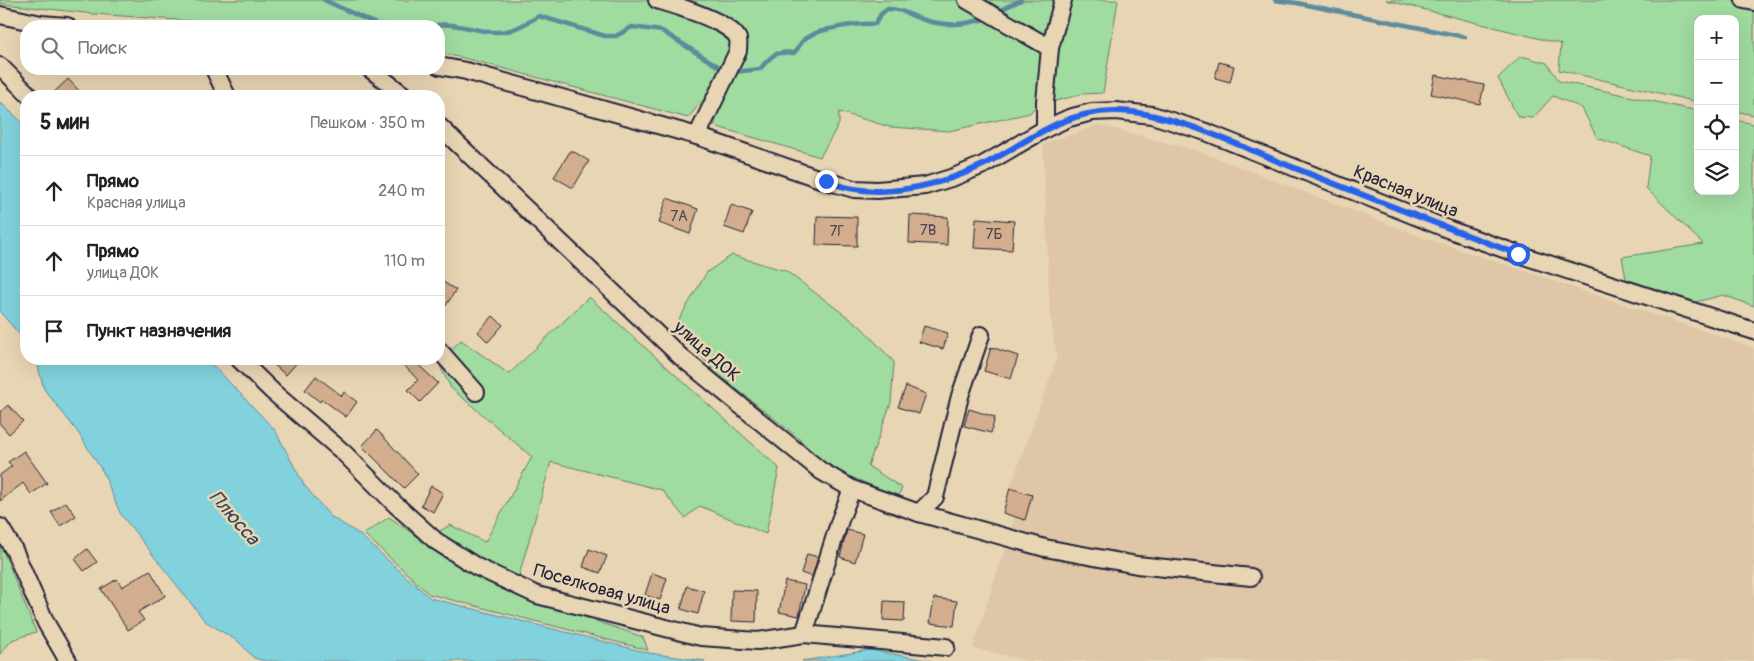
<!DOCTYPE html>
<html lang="ru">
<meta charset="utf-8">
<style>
:root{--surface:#fff;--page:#f2f2f2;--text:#222;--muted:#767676;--line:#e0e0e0}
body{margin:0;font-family:Pangolin,sans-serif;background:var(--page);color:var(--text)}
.controls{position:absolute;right:15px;top:15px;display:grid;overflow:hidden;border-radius:10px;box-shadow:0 5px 20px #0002}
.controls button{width:45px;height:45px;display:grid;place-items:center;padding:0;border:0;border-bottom:1px solid var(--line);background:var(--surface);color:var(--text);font:25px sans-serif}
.stop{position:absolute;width:15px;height:15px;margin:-11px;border:4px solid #2563eb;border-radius:50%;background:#fff}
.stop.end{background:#2563eb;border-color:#fff;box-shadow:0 1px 5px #0008}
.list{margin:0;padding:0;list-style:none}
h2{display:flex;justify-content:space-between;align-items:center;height:65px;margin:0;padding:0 20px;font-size:21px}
h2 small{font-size:16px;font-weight:400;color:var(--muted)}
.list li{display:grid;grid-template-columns:32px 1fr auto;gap:15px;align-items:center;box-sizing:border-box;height:70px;padding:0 20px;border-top:1px solid var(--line)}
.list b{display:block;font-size:19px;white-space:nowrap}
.list p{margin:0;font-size:16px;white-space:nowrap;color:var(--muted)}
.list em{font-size:16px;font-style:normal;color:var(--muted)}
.icon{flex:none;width:28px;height:28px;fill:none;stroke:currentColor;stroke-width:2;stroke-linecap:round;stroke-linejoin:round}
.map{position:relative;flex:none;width:1754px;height:661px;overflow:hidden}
.search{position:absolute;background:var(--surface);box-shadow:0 5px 20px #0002;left:20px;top:20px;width:425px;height:55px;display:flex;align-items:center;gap:12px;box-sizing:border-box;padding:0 18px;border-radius:20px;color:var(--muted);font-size:19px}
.panel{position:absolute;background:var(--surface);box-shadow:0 5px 20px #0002;left:20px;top:90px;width:425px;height:275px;border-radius:20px}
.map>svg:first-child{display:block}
</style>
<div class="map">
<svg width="1754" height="661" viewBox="0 0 1754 661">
<rect width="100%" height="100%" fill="#e8d5b3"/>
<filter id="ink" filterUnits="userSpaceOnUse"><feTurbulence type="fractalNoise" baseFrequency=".02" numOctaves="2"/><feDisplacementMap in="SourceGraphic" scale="10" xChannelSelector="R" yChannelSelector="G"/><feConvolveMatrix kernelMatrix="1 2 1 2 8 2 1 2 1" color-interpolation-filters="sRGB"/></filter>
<g filter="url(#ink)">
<polygon fill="#dec6a6" points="1098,125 1198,151 1419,236 1754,348 1754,661 1030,661 973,648 1015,517 1003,513 1010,488 1057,359 1050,313 1043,144"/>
<g fill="#a0dba0" stroke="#617e6e">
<polygon points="0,0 1118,0 1103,93 1082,94 1052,102 1039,102 1030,113 949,131 890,127 839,112 839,124 820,157 714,126 728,84 719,81 688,118 468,59 439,53 439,26 261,26 94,14 4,4 0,3"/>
<polygon points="1386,0 1754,0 1754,115 1735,111 1735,19 1698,19 1698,102 1559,70 1561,44"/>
<polygon points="1521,56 1547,63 1559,81 1698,111 1698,191 1735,191 1735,120 1754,124 1754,306 1723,295 1696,302 1626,279 1622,257 1703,244 1646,188 1650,156 1597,138 1582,108 1553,96 1533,118 1518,117 1498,78"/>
<polygon points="732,255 786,271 861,327 894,362 891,403 868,466 902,488 898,497 828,467 796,436 714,371 675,326 707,272"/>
<polygon points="589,297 779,468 766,534 700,506 685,518 662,490 551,462 514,593 643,637 648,650 429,594 364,534 389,517 423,541 450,525 485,542 532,457 451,388 438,362 461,340 509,374"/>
<polygon points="0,543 36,632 12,640 0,654"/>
</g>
<g fill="#82d2dd" stroke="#5c8c9c">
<polygon points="0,102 26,126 26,345 20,335 0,312"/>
<polygon points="34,359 207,359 275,430 304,485 330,516 359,534 430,598 649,653 705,661 265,661 254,658 239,642 205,621 120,513 103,472 77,431 44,389 38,366"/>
<polygon points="870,650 931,661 802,661"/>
</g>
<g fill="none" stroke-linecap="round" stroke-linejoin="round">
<g stroke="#5c8c9c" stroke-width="4.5">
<polyline points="324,0 376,24 391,26"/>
<polyline points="1275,0 1297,3 1465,37"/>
<polyline points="998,11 1021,0"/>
<path d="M431,26C457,19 485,38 511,30C521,27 530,21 539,16L605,36H616L632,27L662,31L724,70"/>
<path d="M735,72L760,69C772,55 775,51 794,53C798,49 801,41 806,38C820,28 859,23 875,24L881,14L887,9C900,8 909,15 921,19C945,27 964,25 988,18"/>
</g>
</g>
<g fill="#d3ae8e" stroke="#22223b">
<polygon points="1219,62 1234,66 1230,82 1215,78"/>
<polygon points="1435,75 1484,85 1480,104 1431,94"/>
<polygon points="68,79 84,96 50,96"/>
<polygon points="571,150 589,161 573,188 554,177"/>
<polygon points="667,198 698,209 690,234 659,223"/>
<polygon points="731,205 752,212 744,234 724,227"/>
<polygon points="910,215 948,217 947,245 909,243"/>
<polygon points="817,216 857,217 857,246 816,245"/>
<polygon points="976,218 1014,221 1012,250 974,248"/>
<polygon points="443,282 456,290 439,316 439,289"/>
<polygon points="493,316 503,325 488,342 478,332"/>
<polygon points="924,326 948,333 943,349 919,342"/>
<polygon points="991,347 1018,356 1011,379 984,371"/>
<polygon points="267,359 300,359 286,375"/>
<polygon points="398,359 412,359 438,383 420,402 408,390 418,380"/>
<polygon points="316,376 342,396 344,392 357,402 346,417 322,399 320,402 305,390"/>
<polygon points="906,386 926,394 919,414 898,407"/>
<polygon points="8,405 23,421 9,434 0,424 0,412"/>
<polygon points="969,409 995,417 991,433 964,426"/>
<polygon points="377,430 418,474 404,488 362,446"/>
<polygon points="24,451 47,483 31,494 23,483 0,501 0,475 12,466 8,462"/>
<polygon points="431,486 443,493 433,512 421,505"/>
<polygon points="1010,488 1032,495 1025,520 1003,513"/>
<polygon points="66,502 76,516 60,526 51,512"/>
<polygon points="847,530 863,534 855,562 840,557"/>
<polygon points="87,549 97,562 84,571 75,559"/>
<polygon points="589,549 607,556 600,573 583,567"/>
<polygon points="807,554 818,557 812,577 801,573"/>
<polygon points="150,570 165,596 138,612 144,620 128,630 101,589 117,579 122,587"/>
<polygon points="652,573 667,578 660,600 645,595"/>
<polygon points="785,581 805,585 799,616 779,612"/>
<polygon points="687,586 704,591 698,614 681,609"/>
<polygon points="732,590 757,591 756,622 731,621"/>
<polygon points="934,598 957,601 954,626 930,623"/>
<polygon points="884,601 905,602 904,621 883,620"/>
</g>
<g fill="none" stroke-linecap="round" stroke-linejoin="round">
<defs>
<g id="minor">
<path d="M657,0C674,5 732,22 738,39C739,42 738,47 738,51L697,136"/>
<polyline points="967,0 1050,48"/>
<polyline points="1744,0 1754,2"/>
<polyline points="0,15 41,24 67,26"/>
<polyline points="0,66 30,96"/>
<polyline points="439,66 466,71 697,136 826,181 854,189 877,190 925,186 954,177 983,165 1045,129 1069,118 1092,112 1116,111 1152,115 1206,132 1450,230 1518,254 1754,331"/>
<polyline points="214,69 227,96"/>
<polyline points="370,69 405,96"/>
<polyline points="439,126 681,357 821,471 852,489 919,513 1045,548 1137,565 1251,577"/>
<polyline points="1045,129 1045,102 1050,48 1063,0"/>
<polyline points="439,350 476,392"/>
<polyline points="239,359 273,392 343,452 396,505 436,541 477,567 537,595 701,637 758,641 804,634 946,647"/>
<polyline points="919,513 935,497 960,396 981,335"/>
<polyline points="0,527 14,550 46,623 68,661"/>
<polyline points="804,634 840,520 852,489"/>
</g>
</defs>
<use href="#minor" stroke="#22223b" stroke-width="20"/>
<use href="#minor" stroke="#e8d5b3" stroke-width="16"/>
</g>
</g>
<g fill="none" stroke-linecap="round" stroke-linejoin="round" filter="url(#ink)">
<path stroke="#2563eb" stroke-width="6" d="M826,181C835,184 845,188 855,189C896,196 946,183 983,165C1028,142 1060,112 1113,111C1166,110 1233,143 1282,163C1360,194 1438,225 1518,254"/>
</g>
<g text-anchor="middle" stroke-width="5" stroke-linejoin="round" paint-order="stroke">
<g font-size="15" fill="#4e4550">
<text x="679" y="221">7А</text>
<text x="928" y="235">7В</text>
<text x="837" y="236">7Г</text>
<text x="994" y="239">7Б</text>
</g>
<g font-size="18" fill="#22223b" stroke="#e8d5b3">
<text transform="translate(1406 191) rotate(22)" y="6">Красная улица</text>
<text transform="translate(707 351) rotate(41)" y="6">улица ДОК</text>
<text transform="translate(602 589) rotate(16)" y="6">Поселковая улица</text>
</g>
<g font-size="19" font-style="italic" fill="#35455b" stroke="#e8d5b3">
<text transform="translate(235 517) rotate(49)" y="7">Плюсса</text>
</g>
</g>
</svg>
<div class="controls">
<button>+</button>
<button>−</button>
<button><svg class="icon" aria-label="locate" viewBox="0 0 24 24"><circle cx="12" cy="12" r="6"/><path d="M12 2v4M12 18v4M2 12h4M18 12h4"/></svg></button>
<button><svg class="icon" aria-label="layers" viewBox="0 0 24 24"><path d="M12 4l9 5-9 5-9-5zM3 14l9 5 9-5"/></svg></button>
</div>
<div class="stop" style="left:1518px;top:254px"></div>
<div class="stop end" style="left:826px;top:181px"></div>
<div class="search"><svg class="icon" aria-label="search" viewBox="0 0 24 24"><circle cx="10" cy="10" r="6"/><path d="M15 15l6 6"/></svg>Поиск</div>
<section class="panel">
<h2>5 мин<small>Пешком · 350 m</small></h2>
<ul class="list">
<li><svg class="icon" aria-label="ahead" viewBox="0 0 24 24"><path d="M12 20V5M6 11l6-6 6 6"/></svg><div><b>Прямо</b><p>Красная улица</p></div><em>240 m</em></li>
<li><svg class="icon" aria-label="ahead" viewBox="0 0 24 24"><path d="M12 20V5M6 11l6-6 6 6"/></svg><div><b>Прямо</b><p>улица ДОК</p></div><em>110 m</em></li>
<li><svg class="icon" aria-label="arrive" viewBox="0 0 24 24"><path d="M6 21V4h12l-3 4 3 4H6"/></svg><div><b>Пункт назначения</b></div></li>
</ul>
</section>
</div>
